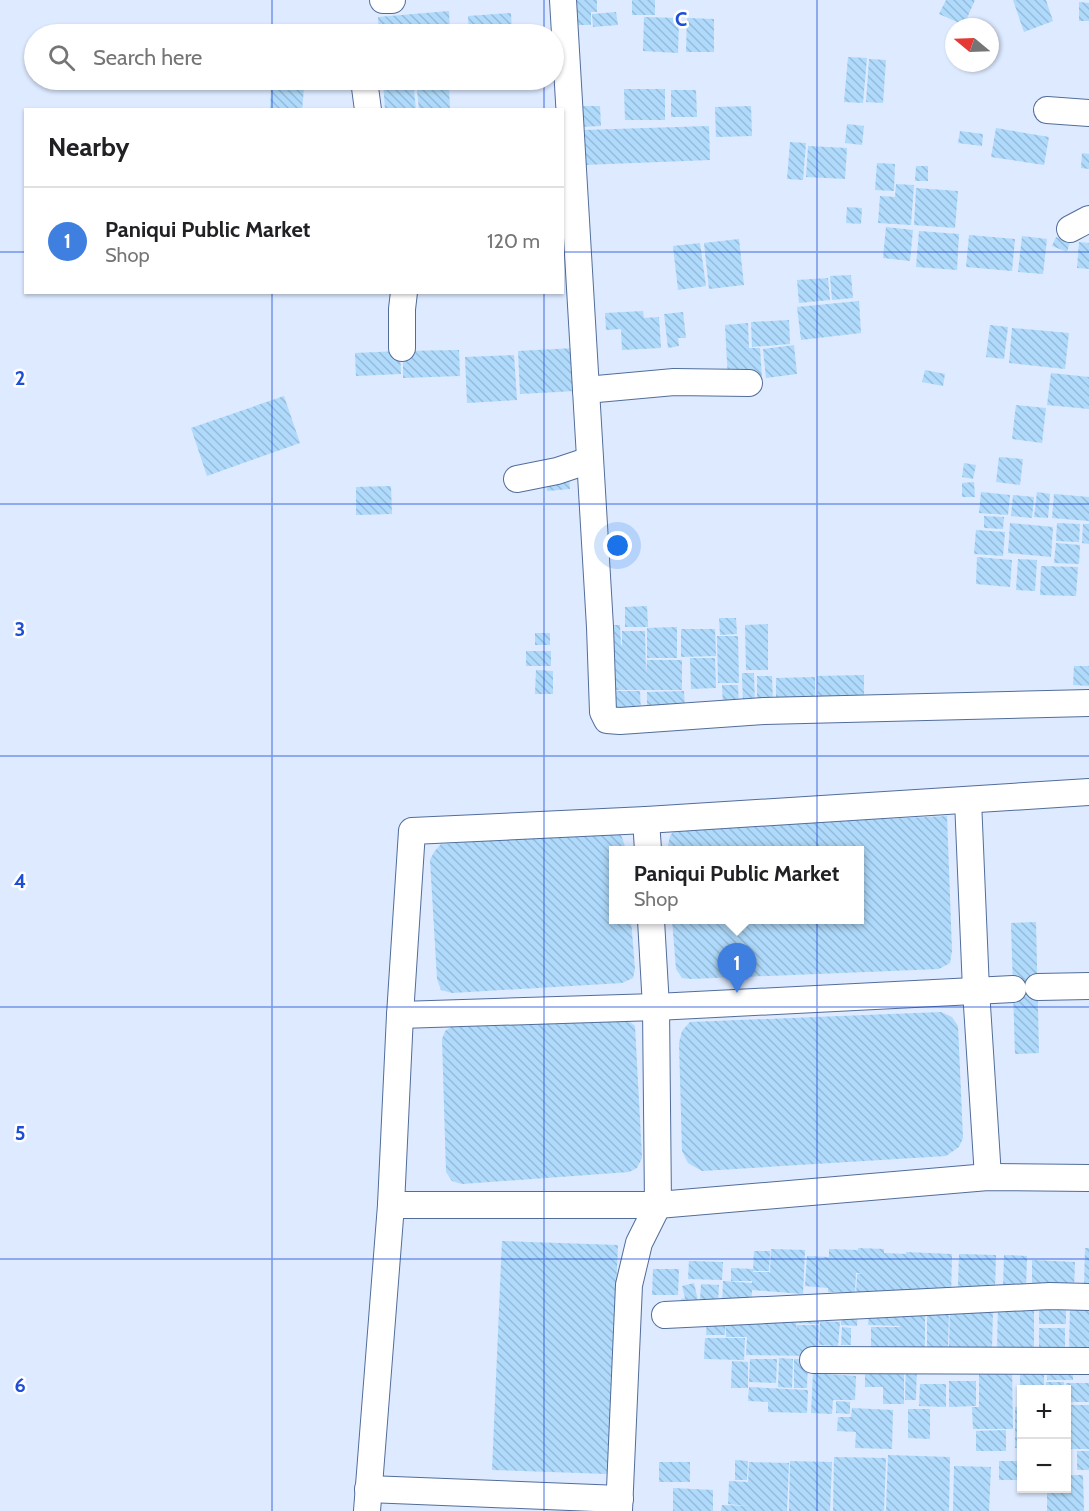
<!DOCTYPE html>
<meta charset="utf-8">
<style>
:root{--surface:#fff;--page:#f6f6f6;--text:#202124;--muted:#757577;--line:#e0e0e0;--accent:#1a73e8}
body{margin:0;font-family:Cabin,sans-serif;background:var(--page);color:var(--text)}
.controls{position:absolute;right:18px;bottom:18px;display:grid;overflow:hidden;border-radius:0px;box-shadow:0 2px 4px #0004}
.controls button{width:54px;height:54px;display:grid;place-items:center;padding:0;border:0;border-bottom:2px solid var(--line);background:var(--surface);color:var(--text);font:30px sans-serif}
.compass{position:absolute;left:945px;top:18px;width:54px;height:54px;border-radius:50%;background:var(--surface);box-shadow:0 2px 4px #0004;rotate:289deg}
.you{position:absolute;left:618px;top:546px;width:21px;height:21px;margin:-15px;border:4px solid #fff;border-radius:50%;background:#1a73e8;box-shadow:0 0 0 9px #1a73e833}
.badge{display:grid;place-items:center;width:39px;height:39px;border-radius:50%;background:var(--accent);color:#fff;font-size:20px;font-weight:700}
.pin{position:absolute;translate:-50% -50px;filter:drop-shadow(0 2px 3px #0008)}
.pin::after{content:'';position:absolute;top:32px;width:21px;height:18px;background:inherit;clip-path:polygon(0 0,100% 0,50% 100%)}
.popup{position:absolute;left:609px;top:846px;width:255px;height:78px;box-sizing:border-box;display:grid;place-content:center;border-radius:0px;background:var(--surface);filter:drop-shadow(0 2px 4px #0005);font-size:20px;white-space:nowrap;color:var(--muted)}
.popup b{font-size:22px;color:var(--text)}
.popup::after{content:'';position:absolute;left:50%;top:100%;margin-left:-12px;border:12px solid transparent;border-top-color:var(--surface)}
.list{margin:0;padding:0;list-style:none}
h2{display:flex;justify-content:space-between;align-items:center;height:78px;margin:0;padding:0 24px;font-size:26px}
h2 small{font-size:20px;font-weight:400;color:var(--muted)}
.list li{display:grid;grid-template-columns:39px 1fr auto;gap:18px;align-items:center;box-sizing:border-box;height:108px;padding:0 24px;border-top:2px solid var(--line)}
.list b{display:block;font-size:22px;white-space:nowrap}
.list p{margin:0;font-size:20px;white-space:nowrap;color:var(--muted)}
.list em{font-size:20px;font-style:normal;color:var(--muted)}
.icon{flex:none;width:33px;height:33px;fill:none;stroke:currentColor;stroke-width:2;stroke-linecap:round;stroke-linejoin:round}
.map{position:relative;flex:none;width:1089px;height:1511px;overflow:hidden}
.search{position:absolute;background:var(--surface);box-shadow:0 2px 4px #0004;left:24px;top:24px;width:540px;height:66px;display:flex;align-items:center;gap:15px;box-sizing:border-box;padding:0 21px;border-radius:33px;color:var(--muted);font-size:22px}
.panel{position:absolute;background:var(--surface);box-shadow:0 2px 4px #0004;left:24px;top:108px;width:540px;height:186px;border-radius:0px}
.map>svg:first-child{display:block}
</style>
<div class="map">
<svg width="1089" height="1511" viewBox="0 0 1089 1511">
<defs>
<pattern id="building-back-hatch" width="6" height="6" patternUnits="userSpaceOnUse" patternTransform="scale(1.5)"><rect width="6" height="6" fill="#afdafb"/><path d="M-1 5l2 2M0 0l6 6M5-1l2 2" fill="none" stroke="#96bbd8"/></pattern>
</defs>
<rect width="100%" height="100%" fill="#ddeaff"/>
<g fill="url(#building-back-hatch)">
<polygon points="572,0 597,0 597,12 591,12 591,25 573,25"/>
<rect x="632" y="0" width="23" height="15"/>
<polygon points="946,0 975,0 964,25 939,14"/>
<polygon points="1013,0 1046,0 1053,21 1024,32"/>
<polygon points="1079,2 1089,3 1089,21 1079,21"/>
<polygon points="449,11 450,34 379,34 378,17"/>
<polygon points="616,12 618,25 593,27 592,14"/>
<polygon points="511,13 512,34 469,34 468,16"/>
<polygon points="644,17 679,18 678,53 643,51"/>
<polygon points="687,18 714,19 714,52 686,52"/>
<polygon points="848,57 867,58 863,103 844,102"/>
<polygon points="869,59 886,60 883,103 866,102"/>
<polygon points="292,80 321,80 319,89 291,83"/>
<polygon points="383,80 413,80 416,110 385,110"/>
<polygon points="416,80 515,80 515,81 449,86 450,110 419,110"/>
<polygon points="271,87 304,89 302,110 270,110"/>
<polygon points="624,89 665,89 665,120 625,120"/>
<polygon points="671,90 696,90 697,117 671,117"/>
<polygon points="579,106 600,106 601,126 579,127"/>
<polygon points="751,106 752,136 716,137 715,107"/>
<polygon points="847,124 864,126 862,145 845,143"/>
<polygon points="709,126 710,160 584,165 583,130"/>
<polygon points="996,128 1049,137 1044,165 991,157"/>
<polygon points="960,131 983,134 982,146 958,143"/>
<polygon points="790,142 806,143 803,180 787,179"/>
<polygon points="808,146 847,148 845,179 806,177"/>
<polygon points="1082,153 1089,154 1089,169 1081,168"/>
<polygon points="877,163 895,164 894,191 875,190"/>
<polygon points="916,166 928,166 928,181 915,181"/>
<polygon points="896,184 914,185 911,225 878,223 880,196 895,197"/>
<polygon points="916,188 958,191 955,228 914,225"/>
<polygon points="847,207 862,208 861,224 846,223"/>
<polygon points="886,227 913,230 910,261 883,258"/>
<polygon points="919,231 959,234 957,270 916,267"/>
<polygon points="969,235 1015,239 1012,271 966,267"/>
<polygon points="1022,236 1047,239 1043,274 1018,272"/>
<polygon points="1056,237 1070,242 1067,252 1052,246"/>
<polygon points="739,239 744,285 709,289 704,243"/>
<polygon points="1079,242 1089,243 1089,269 1077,268"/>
<polygon points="700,243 706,286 678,290 673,246"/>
<polygon points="851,275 853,298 832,300 830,276"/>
<polygon points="828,278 830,300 799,303 797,280"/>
<polygon points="859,301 861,333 801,340 797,307"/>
<polygon points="643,311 644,318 659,317 661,348 622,350 621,329 606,330 605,313"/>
<polygon points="683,312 686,338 678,338 679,346 668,348 664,314"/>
<polygon points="789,320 790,344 752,347 751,322"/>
<polygon points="748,323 749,348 760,348 762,378 728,380 725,325"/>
<polygon points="990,325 1008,327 1004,359 986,357"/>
<polygon points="1012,328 1069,333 1065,369 1009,363"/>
<polygon points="794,345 797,374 766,378 763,349"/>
<polygon points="575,348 576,391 520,394 518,351"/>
<polygon points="459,350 460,376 403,378 403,351"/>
<polygon points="400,351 401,374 356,376 355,353"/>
<polygon points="514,355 517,400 467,403 465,357"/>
<polygon points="925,370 945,374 943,386 922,382"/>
<polygon points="1051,373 1089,377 1089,409 1047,405"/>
<polygon points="284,396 300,443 207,476 191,428"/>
<polygon points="1016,405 1046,408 1042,443 1012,439"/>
<polygon points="999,457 1023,459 1020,485 996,482"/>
<polygon points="964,463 976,465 973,479 962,477"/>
<polygon points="569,475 570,489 547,491 546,477"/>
<polygon points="974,482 975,497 962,497 962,483"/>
<polygon points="391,486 392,514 356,515 356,487"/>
<polygon points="981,492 1010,495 1008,515 979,513"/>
<polygon points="1037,492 1050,494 1048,518 1034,517"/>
<polygon points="1054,494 1089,497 1089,521 1052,518"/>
<polygon points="1013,495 1034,497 1032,518 1011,516"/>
<polygon points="984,516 1004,517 1003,529 984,528"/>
<polygon points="1010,523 1053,527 1051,557 1008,553"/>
<polygon points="1057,523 1080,524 1079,542 1056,541"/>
<polygon points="1083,524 1089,524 1089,544 1082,543"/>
<polygon points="976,530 1005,532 1003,556 974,554"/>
<polygon points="1056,543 1080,545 1079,564 1054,563"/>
<polygon points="977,557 1012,560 1010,587 976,584"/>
<polygon points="1018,559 1037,560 1035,591 1016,590"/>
<polygon points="1041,566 1078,567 1076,596 1040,595"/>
<polygon points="647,606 648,627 625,627 625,607"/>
<polygon points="719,618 736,618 737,634 720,635"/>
<polygon points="768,624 768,670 746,670 745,625"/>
<polygon points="606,625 620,625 621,645 622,645 622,631 645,631 646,675 647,660 682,660 682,690 608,690"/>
<polygon points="677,627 677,658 647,658 647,628"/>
<polygon points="681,629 715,629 716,656 681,657"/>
<rect x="535" y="633" width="15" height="12"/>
<polygon points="717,636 738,636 739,683 718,683"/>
<rect x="526" y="651" width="25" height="15"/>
<polygon points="690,658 715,658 716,688 691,689"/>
<polygon points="1074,666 1089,666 1089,686 1073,685"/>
<polygon points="536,670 553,671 553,694 535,694"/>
<polygon points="742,673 754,673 755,706 743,706"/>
<polygon points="864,675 864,695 818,697 817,676"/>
<polygon points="757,676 772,676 773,703 757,703"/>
<polygon points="815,677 815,703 776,704 776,678"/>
<polygon points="722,685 738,685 739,708 723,709"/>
<polygon points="607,691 640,691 641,712 607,713"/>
<polygon points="684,691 685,711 647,711 647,692"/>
<polygon points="947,816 952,951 950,963 939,969 691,979 682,978 676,969 672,920 860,920 860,850 667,850 670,836 675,829"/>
<polygon points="612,833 621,835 625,846 625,850 614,850 614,920 631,920 635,969 633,978 622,983 452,993 441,990 437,979 430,860 434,852 441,844"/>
<polygon points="1036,922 1039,1053 1015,1054 1011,923"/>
<polygon points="941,1012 952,1017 958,1026 963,1138 959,1147 946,1156 702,1171 688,1163 682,1151 679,1043 682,1031 690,1022"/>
<polygon points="622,1020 630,1022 635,1026 642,1158 637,1168 629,1172 462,1184 452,1181 446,1172 442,1039 445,1031 451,1027"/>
<polygon points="502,1241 618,1245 608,1474 492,1470"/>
<polygon points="858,1248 884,1249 884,1253 906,1254 906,1252 952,1254 951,1299 905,1291 883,1290 882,1298 856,1297 857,1274 864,1273 856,1273 855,1293 828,1292 828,1288 805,1286 807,1256 829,1257 829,1249 858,1250"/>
<polygon points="1085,1248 1089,1248 1089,1289 1084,1289"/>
<polygon points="771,1249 805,1250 803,1294 752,1290 751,1306 722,1305 723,1281 752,1283 752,1281 731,1281 731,1268 753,1269 753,1272 769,1272 770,1274"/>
<polygon points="754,1251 770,1251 769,1271 753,1271"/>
<polygon points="959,1254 996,1255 995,1288 958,1287"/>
<polygon points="1004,1255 1027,1256 1026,1288 1003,1288"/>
<polygon points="1032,1260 1075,1262 1074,1288 1032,1286"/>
<polygon points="689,1261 723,1262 722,1280 688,1279"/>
<polygon points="653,1269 679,1269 678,1295 652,1295"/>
<polygon points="694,1283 699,1305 683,1309 681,1299 685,1298 682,1286"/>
<polygon points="701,1284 719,1285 718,1301 700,1301"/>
<rect x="1039" y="1301" width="27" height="23"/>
<polygon points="998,1304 1034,1304 1034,1351 997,1350"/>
<polygon points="1070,1306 1089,1307 1089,1353 1069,1353"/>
<polygon points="950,1308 993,1309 992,1348 949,1348"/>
<polygon points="798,1310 819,1311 819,1324 797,1323"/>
<polygon points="841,1310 858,1311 857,1326 841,1325"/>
<polygon points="927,1311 949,1311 948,1347 927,1347"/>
<polygon points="901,1312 925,1313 925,1352 871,1352 871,1327 900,1327 900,1326 868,1325 869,1313 900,1314 901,1321"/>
<polygon points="726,1314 797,1314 796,1333 797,1325 819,1325 818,1356 746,1355 747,1337 726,1337"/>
<polygon points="707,1315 726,1316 725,1335 706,1335"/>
<polygon points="820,1321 840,1322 838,1346 819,1345"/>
<polygon points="842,1327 851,1328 851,1345 841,1345"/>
<rect x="1039" y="1328" width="26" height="24"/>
<polygon points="705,1338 745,1338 744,1360 704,1359"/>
<polygon points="779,1358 793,1359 792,1388 778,1387"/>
<polygon points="750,1359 777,1359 776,1383 749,1382"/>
<polygon points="794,1359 808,1359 807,1388 794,1388"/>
<polygon points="732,1361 748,1362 748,1388 731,1388"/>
<polygon points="906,1364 917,1364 916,1400 905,1400"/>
<polygon points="1012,1364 1013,1429 973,1429 972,1407 979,1407 979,1365"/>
<polygon points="1073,1364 1073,1380 1047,1380 1047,1365"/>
<polygon points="865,1365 904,1365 904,1404 883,1404 883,1387 865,1387"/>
<polygon points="1044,1370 1044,1389 1020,1389 1020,1371"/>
<polygon points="813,1373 856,1376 855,1400 833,1400 832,1414 811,1413"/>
<polygon points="949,1381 976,1381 976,1406 949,1407"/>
<rect x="1046" y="1382" width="18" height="7"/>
<rect x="1066" y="1383" width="23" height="19"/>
<polygon points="920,1384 946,1384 946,1407 919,1406"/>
<polygon points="749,1387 808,1390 807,1413 768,1412 768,1402 748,1401"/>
<polygon points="836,1401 850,1402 850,1414 836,1413"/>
<rect x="1066" y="1405" width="23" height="44"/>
<rect x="1015" y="1407" width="7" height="41"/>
<polygon points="852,1408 893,1410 892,1449 855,1448 856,1432 837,1431 838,1417 851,1417"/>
<polygon points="908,1409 930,1409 930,1439 908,1438"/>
<polygon points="1006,1430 1006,1451 976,1451 976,1431"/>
<rect x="1077" y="1451" width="12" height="19"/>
<polygon points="888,1455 950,1457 949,1511 886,1511"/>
<polygon points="834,1457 886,1458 884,1511 833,1511"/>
<polygon points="735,1460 748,1461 747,1480 735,1480"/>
<polygon points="790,1461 832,1462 830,1511 789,1511"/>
<polygon points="999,1461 1021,1461 1020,1480 999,1480"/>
<rect x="659" y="1462" width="31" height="20"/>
<polygon points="749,1462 789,1463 787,1511 721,1511 722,1505 748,1506 728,1504 729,1481 748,1482"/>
<polygon points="954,1466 991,1467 989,1511 953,1511"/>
<polygon points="1066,1475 1083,1475 1084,1511 1047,1511 1047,1488 1066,1488"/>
<polygon points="673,1488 713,1490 713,1511 673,1511"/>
</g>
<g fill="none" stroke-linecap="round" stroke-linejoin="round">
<defs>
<g id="minor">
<polyline points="383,0 392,0"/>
<polyline points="563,0 600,627 603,712 607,720 620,721 764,711 1089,703"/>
<polyline points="364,80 368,110"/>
<polyline points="1047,110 1089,113"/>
<polyline points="1070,229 1089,219"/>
<polyline points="402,348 402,309 404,292"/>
<polyline points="586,390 674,382 749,383"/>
<polyline points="517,479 557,471 590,460"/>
<polyline points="968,800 976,990 988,1177"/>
<polyline points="646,820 648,850"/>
<polyline points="1038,987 1089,986"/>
<polyline points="400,1015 656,1007 1013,989"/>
<polyline points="391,1205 658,1205 988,1177 1089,1178"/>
<polyline points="665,1315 1050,1296 1089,1297"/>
<polyline points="813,1360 1089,1361"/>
<polyline points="368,1489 620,1499"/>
<polyline points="367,1511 391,1205 400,1015 412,831 646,820 1089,792"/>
<polyline points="619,1511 629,1285 639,1243 658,1205 656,1007 651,920"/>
</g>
</defs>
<use href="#minor" stroke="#526d9b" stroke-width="28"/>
<use href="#minor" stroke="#fff" stroke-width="26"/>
</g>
<path fill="none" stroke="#1d4ed8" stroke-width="1.5" stroke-opacity="0.55" d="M272,0V34M544,0V34M817,0V1511M272,80V110M544,80V110M0,252H26M562,252H1089M272,292V1511M544,292V1511M0,504H1089M0,756H1089M0,1007H1089M0,1259H1089"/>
<g font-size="20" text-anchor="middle" font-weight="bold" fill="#1d4ed8" stroke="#fff" stroke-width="5" stroke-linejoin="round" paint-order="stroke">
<text x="681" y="26">C</text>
<text x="20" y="385">2</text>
<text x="20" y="636">3</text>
<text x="20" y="888">4</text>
<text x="20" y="1140">5</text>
<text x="20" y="1392">6</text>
</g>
</svg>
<div class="controls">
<button>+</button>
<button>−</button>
</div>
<svg class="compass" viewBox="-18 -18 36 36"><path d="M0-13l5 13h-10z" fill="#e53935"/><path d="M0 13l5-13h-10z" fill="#757577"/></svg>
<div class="you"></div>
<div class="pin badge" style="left:737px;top:993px;background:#3f7fe0">1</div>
<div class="popup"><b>Paniqui Public Market</b>Shop</div>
<div class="search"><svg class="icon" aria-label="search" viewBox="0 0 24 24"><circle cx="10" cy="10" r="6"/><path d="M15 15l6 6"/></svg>Search here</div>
<section class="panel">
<h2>Nearby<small></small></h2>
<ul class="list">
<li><span class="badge" style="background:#3f7fe0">1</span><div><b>Paniqui Public Market</b><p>Shop</p></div><em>120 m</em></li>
</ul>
</section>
</div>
